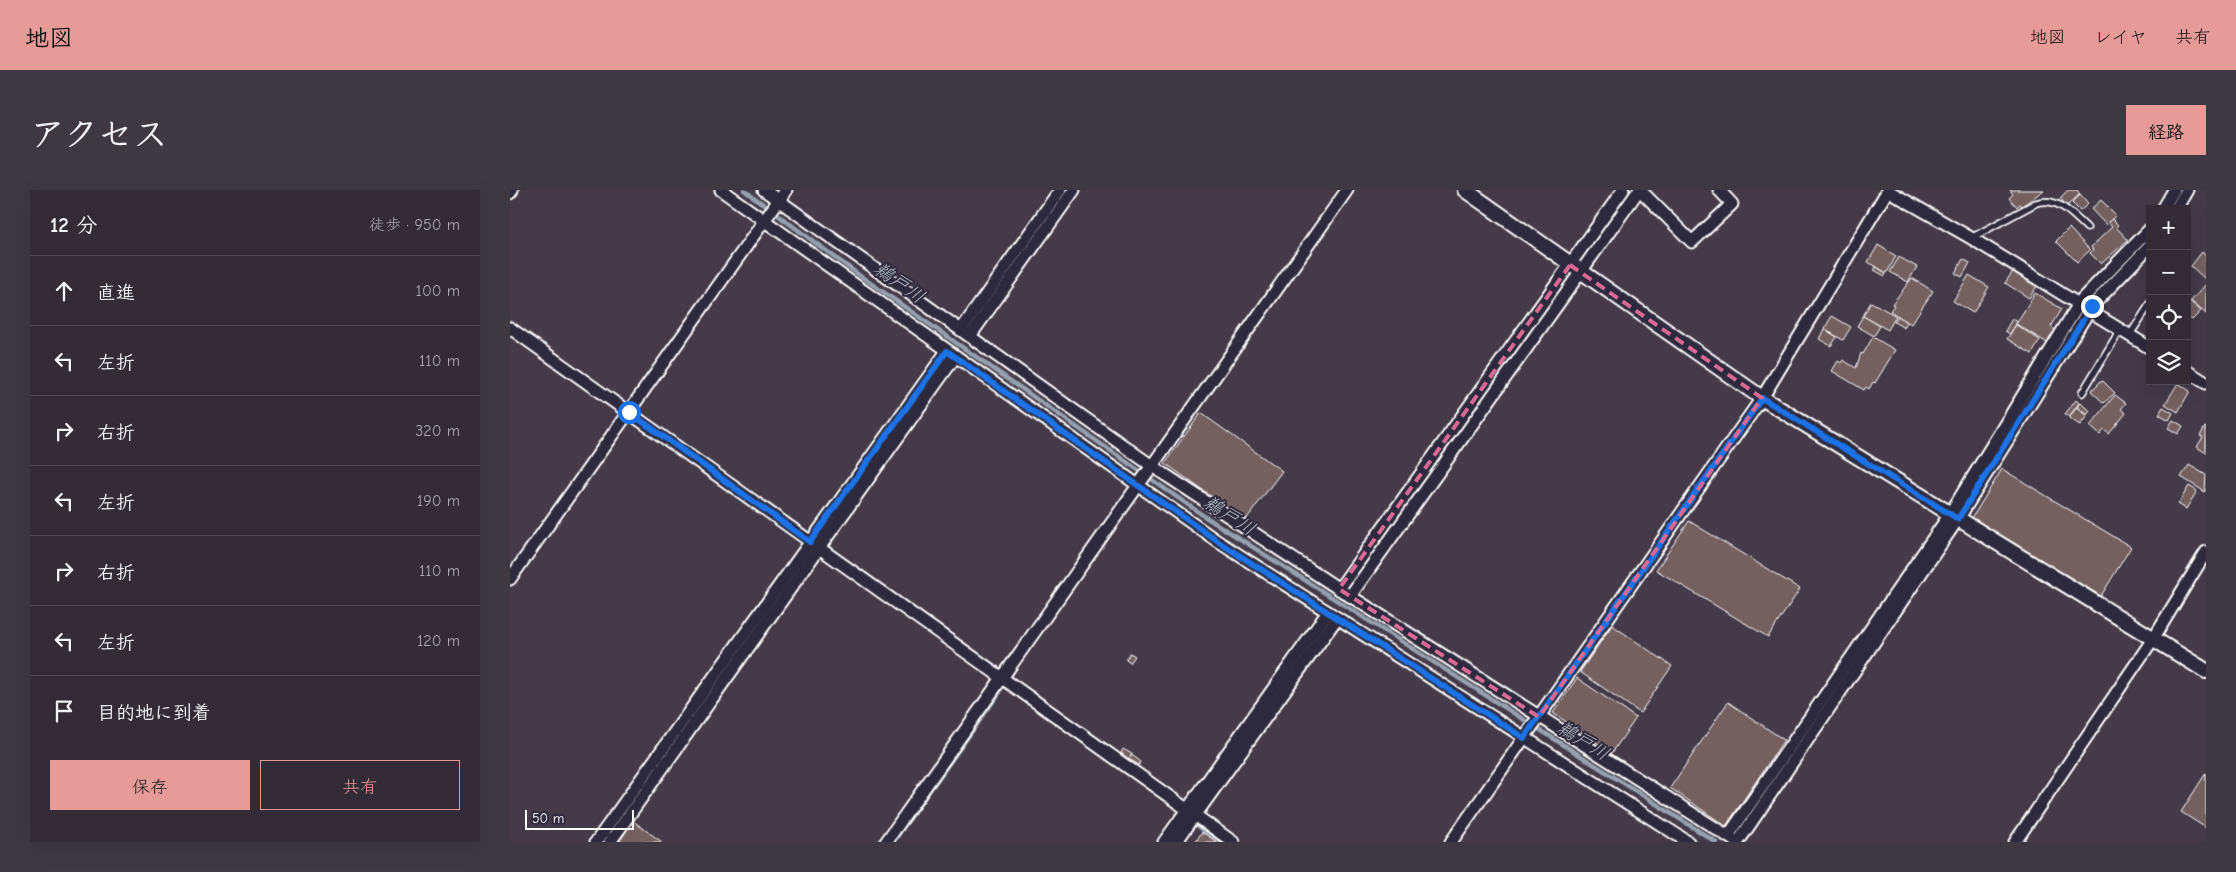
<!DOCTYPE html>
<html lang="ja">
<meta charset="utf-8">
<style>
:root{--surface:#332c36;--page:#3e3842;--text:#f1f3f6;--muted:#a9a7ad;--line:#4e4851;--accent:#e69b98}
body{margin:0;font-family:"Comic Neue","Klee One",sans-serif;background:var(--page);color:var(--text)}
.controls{position:absolute;right:15px;top:15px;display:grid;overflow:hidden;border-radius:0px;box-shadow:0 5px 20px #0002}
.controls button{width:45px;height:45px;display:grid;place-items:center;padding:0;border:0;border-bottom:1px solid var(--line);background:var(--surface);color:var(--text);font:25px sans-serif}
.scale{position:absolute;left:15px;bottom:12px;width:109px;box-sizing:border-box;padding-left:5px;border:2px solid #fff;border-top:0;font-size:14px;line-height:18px;white-space:nowrap;color:#fff;-webkit-text-stroke:4px #2f2a3d;paint-order:stroke}
.stop{position:absolute;width:15px;height:15px;margin:-11px;border:4px solid #1a73e8;border-radius:50%;background:#fff}
.stop.end{background:#1a73e8;border-color:#fff;box-shadow:0 1px 5px #0008}
.list{margin:0;padding:0;list-style:none}
h2{display:flex;justify-content:space-between;align-items:center;height:65px;margin:0;padding:0 20px;font-size:21px}
h2 small{font-size:16px;font-weight:400;color:var(--muted)}
.list li{display:grid;grid-template-columns:32px 1fr auto;gap:15px;align-items:center;box-sizing:border-box;height:70px;padding:0 20px;border-top:1px solid var(--line)}
.list b{display:block;font-size:19px;white-space:nowrap}
.list em{font-size:16px;font-style:normal;color:var(--muted)}
.actions{display:flex;gap:10px;padding:15px 20px}
.actions a{flex:1;padding:11px 0;border:1px solid var(--accent);border-radius:0px;text-align:center;font-size:18px;color:var(--accent)}
.actions .main{background:var(--accent);color:#111}
.icon{flex:none;width:28px;height:28px;fill:none;stroke:currentColor;stroke-width:2;stroke-linecap:round;stroke-linejoin:round}
.map{position:relative;flex:none;width:1696px;height:652px;overflow:hidden;border-radius:0px}
header{display:flex;align-items:center;gap:30px;box-sizing:border-box;height:70px;padding:0 25px;background:var(--accent);color:#111}
header strong{font-size:24px}
nav{display:flex;gap:28px;margin-inline-start:auto;font-size:18px}
.intro{display:flex;align-items:center;justify-content:space-between;box-sizing:border-box;height:120px;padding:0 30px}
h1{margin:0;font-size:35px}
.button{padding:12px 22px;border-radius:0px;background:var(--accent);color:#111;font-size:18px;font-weight:700}
main{display:flex;gap:30px;padding:0 30px}
aside{flex:1;background:var(--surface);border-radius:0px;box-shadow:0 5px 20px #0002}
.map>svg:first-child{display:block}
</style>
<header>
<strong>地図</strong>
<nav><a>地図</a><a>レイヤ</a><a>共有</a></nav>
</header>
<div class="intro"><h1>アクセス</h1><a class="button">経路</a></div>
<main>
<aside>
<h2>12 分<small>徒歩 · 950 m</small></h2>
<ul class="list">
<li><svg class="icon" aria-label="ahead" viewBox="0 0 24 24"><path d="M12 20V5M6 11l6-6 6 6"/></svg><div><b>直進</b></div><em>100 m</em></li>
<li><svg class="icon" aria-label="left" viewBox="0 0 24 24"><path d="M17 20v-9H6M10 6l-5 5 5 5"/></svg><div><b>左折</b></div><em>110 m</em></li>
<li><svg class="icon" aria-label="right" viewBox="0 0 24 24"><path d="M7 20v-9h11M14 6l5 5-5 5"/></svg><div><b>右折</b></div><em>320 m</em></li>
<li><svg class="icon" aria-label="left" viewBox="0 0 24 24"><path d="M17 20v-9H6M10 6l-5 5 5 5"/></svg><div><b>左折</b></div><em>190 m</em></li>
<li><svg class="icon" aria-label="right" viewBox="0 0 24 24"><path d="M7 20v-9h11M14 6l5 5-5 5"/></svg><div><b>右折</b></div><em>110 m</em></li>
<li><svg class="icon" aria-label="left" viewBox="0 0 24 24"><path d="M17 20v-9H6M10 6l-5 5 5 5"/></svg><div><b>左折</b></div><em>120 m</em></li>
<li><svg class="icon" aria-label="arrive" viewBox="0 0 24 24"><path d="M6 21V4h12l-3 4 3 4H6"/></svg><div><b>目的地に到着</b></div></li>
</ul>
<div class="actions"><a class="main">保存</a><a>共有</a></div>
</aside>
<div class="map">
<svg width="1696" height="652" viewBox="0 0 1696 652">
<rect width="100%" height="100%" fill="#443a48"/>
<filter id="ink" filterUnits="userSpaceOnUse"><feTurbulence type="fractalNoise" baseFrequency=".02" numOctaves="2"/><feDisplacementMap in="SourceGraphic" scale="10" xChannelSelector="R" yChannelSelector="G"/><feConvolveMatrix kernelMatrix="1 2 1 2 8 2 1 2 1" color-interpolation-filters="sRGB"/></filter>
<g filter="url(#ink)">
<g fill="none" stroke-linecap="round" stroke-linejoin="round">
<g stroke="#95a1af" stroke-width="4.5">
<polyline points="234,0 349,85 694,326 1206,652"/>
<polyline points="1114,7 1120,0"/>
<polyline points="838,397 1057,89"/>
<polyline points="689,637 711,652"/>
<polyline points="93,652 98,645"/>
<polyline points="383,652 490,502"/>
</g>
</g>
<g fill="#746061" stroke="#fff">
<polygon points="1500,0 1534,0 1512,16 1510,14 1507,17 1499,8 1503,4"/>
<polygon points="1558,0 1567,0 1570,4 1557,16 1550,8"/>
<polygon points="1570,5 1578,14 1570,21 1562,13"/>
<polygon points="1591,10 1606,25 1596,35 1581,19"/>
<polygon points="1602,29 1608,35 1606,37 1618,50 1591,74 1580,63 1583,60 1581,57 1602,37 1598,32"/>
<polygon points="1559,38 1580,60 1567,72 1546,51"/>
<polygon points="1368,55 1386,66 1377,83 1358,72"/>
<polygon points="1692,62 1696,66 1695,89 1681,76"/>
<polygon points="1389,67 1407,77 1398,92 1380,82"/>
<polygon points="1453,69 1460,73 1452,87 1445,83"/>
<polygon points="1366,77 1376,83 1375,86 1364,80"/>
<polygon points="1503,81 1527,96 1519,108 1495,93"/>
<polygon points="1459,85 1479,97 1463,123 1443,111"/>
<polygon points="1402,88 1423,101 1401,134 1380,121 1384,115 1382,114"/>
<polygon points="1696,94 1696,124 1681,111"/>
<polygon points="1525,103 1552,119 1541,137 1547,141 1539,154 1506,134"/>
<polygon points="1677,109 1691,121 1682,130 1677,126"/>
<polygon points="1361,112 1386,126 1378,140 1353,126"/>
<polygon points="1322,126 1341,137 1333,150 1314,139"/>
<polygon points="1353,126 1370,136 1364,146 1347,136"/>
<polygon points="1388,126 1397,133 1394,138 1384,132"/>
<polygon points="1502,129 1507,132 1500,144 1495,141"/>
<polygon points="1506,135 1530,150 1522,164 1497,149"/>
<polygon points="1314,139 1327,147 1321,156 1309,149"/>
<polygon points="1363,147 1385,160 1365,193 1363,192 1359,199 1356,197 1354,200 1322,181 1328,171 1331,173 1333,170 1346,178 1351,163 1353,164"/>
<polygon points="1592,190 1605,203 1594,213 1581,201"/>
<polygon points="1668,193 1680,201 1668,222 1655,214"/>
<polygon points="1605,205 1616,213 1611,219 1616,223 1599,244 1594,240 1590,245 1580,236"/>
<polygon points="1566,210 1569,213 1559,227 1555,224"/>
<polygon points="1570,213 1580,221 1577,225 1567,217"/>
<polygon points="1653,217 1663,223 1659,230 1649,224"/>
<polygon points="1566,218 1577,226 1570,235 1559,228"/>
<polygon points="691,223 772,281 735,331 655,273"/>
<polygon points="1663,230 1673,236 1668,244 1658,238"/>
<polygon points="1695,237 1696,238 1696,263 1687,257 1693,247 1690,246"/>
<polygon points="1679,275 1696,285 1695,302 1671,287"/>
<polygon points="1492,279 1621,357 1591,406 1462,328"/>
<polygon points="1679,296 1687,301 1676,319 1668,314"/>
<polygon points="1179,331 1290,399 1258,447 1146,380"/>
<polygon points="1102,435 1162,476 1130,523 1070,482"/>
<polygon points="620,463 625,466 620,473 616,470"/>
<polygon points="1067,488 1126,528 1102,563 1043,523"/>
<polygon points="1218,512 1274,550 1216,636 1160,598"/>
<polygon points="613,559 622,564 619,569 611,563"/>
<polygon points="622,565 631,572 629,575 619,569"/>
<polygon points="1696,583 1696,638 1671,622"/>
<polygon points="123,631 152,652 109,652"/>
<polygon points="692,642 707,652 685,652"/>
</g>
<g fill="none" stroke-linecap="round" stroke-linejoin="round">
<defs>
<g id="service">
<path d="M1461,48L1526,13C1547,6 1562,24 1577,38"/>
<polyline points="1619,146 1640,114"/>
<polyline points="1572,203 1610,140"/>
</g>
<g id="minor">
<polyline points="211,0 707,351 1178,652"/>
<polyline points="254,0 642,276 829,399 1227,652"/>
<polyline points="1130,0 1182,52 1222,14 1209,0"/>
<polyline points="1377,0 1461,48 1640,158"/>
<polyline points="0,3 2,0"/>
<polyline points="1653,19 1664,0"/>
<polyline points="1666,19 1677,0"/>
<polyline points="0,138 723,652"/>
<polyline points="451,140 550,0"/>
<polyline points="460,146 564,0"/>
<polyline points="1677,181 1696,193"/>
<polyline points="0,389 276,0"/>
<polyline points="829,399 1113,0"/>
<polyline points="840,406 1129,0"/>
<polyline points="1218,646 1440,324 1572,109 1640,39"/>
<polyline points="86,652 437,161"/>
<polyline points="100,652 445,167"/>
<polyline points="376,652 837,0"/>
<polyline points="654,652 818,422"/>
<polyline points="666,652 827,428"/>
<polyline points="941,652 1252,208 1378,0"/>
<polyline points="1228,652 1448,329 1582,116 1640,56"/>
<polyline points="1505,652 1643,449 1696,362"/>
</g>
<polyline id="tertiary" points="955,0 1252,208 1696,481"/>
</defs>
<use href="#service" stroke="#fff" stroke-width="9"/>
<use href="#minor" stroke="#fff" stroke-width="15"/>
<use href="#tertiary" stroke="#fff" stroke-width="18"/>
<use href="#service" stroke="#2f2a3d" stroke-width="5.5"/>
<use href="#minor" stroke="#2f2a3d" stroke-width="11"/>
<use href="#tertiary" stroke="#2f2a3d" stroke-width="14"/>
</g>
</g>
<g fill="none" stroke-linecap="round" stroke-linejoin="round" filter="url(#ink)">
<polyline stroke="#1a73e8" stroke-width="6" points="119,222 300,352 437,161 707,351 1014,548 1252,208 1448,329 1582,116"/>
</g>
<path fill="none" stroke="#d76994" stroke-width="4" stroke-dasharray="10 6" stroke-linejoin="round" d="M1060,75L1252,208L1029,527L829,399Z"/>
<g text-anchor="middle" stroke-width="4" stroke-linejoin="round" paint-order="stroke">
<g font-size="19" font-style="italic" fill="#afb9c3" stroke="#2f2a3d">
<text transform="translate(390 92) rotate(35)" y="7">鵜戸川</text>
<text transform="translate(720 325) rotate(33)" y="7">鵜戸川</text>
<text transform="translate(1074 550) rotate(32)" y="7">鵜戸川</text>
</g>
</g>
</svg>
<div class="controls">
<button>+</button>
<button>−</button>
<button><svg class="icon" aria-label="locate" viewBox="0 0 24 24"><circle cx="12" cy="12" r="6"/><path d="M12 2v4M12 18v4M2 12h4M18 12h4"/></svg></button>
<button><svg class="icon" aria-label="layers" viewBox="0 0 24 24"><path d="M12 4l9 5-9 5-9-5zM3 14l9 5 9-5"/></svg></button>
</div>
<div class="scale">50 m</div>
<div class="stop" style="left:119px;top:222px"></div>
<div class="stop end" style="left:1582px;top:116px"></div>
</div>
</main>
